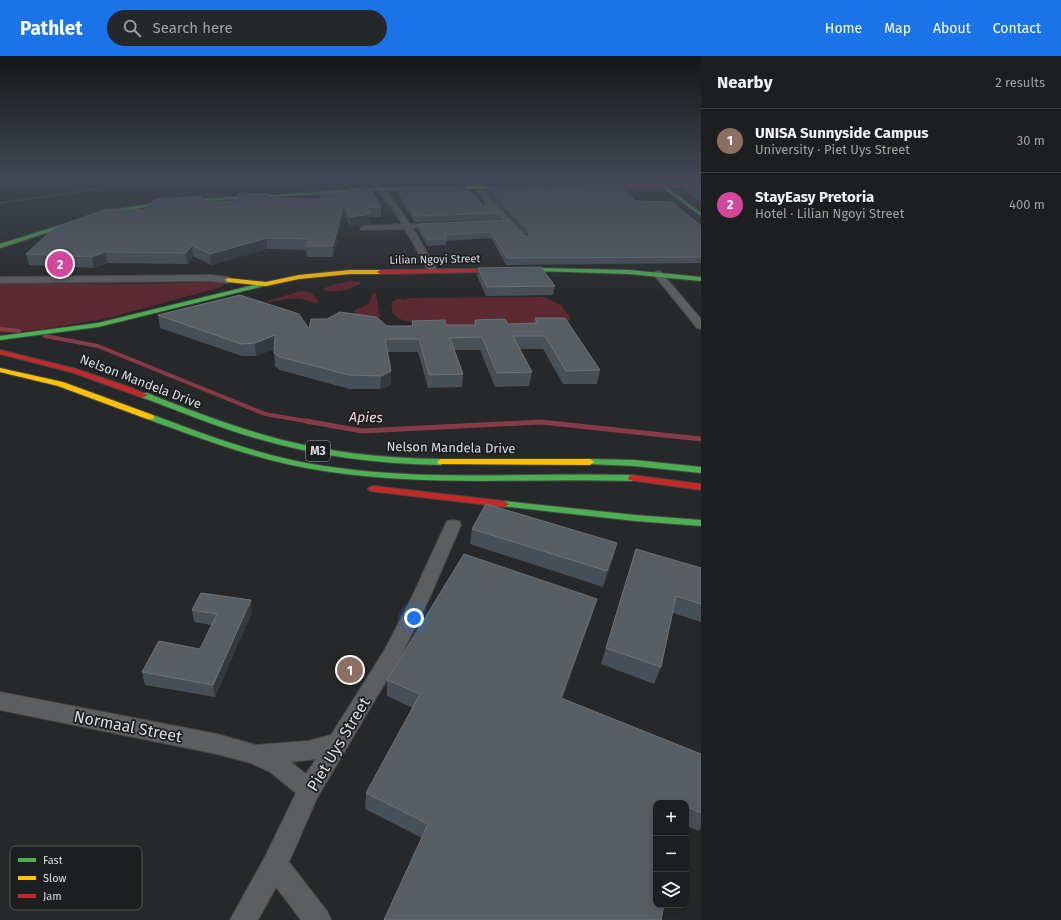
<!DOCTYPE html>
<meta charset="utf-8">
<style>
:root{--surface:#1d1e1f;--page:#252728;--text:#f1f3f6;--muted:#a0a2a4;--line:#3b3c3d;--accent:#1a73e8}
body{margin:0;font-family:"Fira Sans",sans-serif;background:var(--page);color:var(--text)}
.controls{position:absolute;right:12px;bottom:12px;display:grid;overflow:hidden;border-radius:8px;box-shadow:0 2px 10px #0003}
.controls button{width:36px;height:36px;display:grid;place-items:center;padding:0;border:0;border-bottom:1px solid var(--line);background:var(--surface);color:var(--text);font:20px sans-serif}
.you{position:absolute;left:414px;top:562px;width:14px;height:14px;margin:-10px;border:3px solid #fff;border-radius:50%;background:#1a73e8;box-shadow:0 0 0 6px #1a73e833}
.badge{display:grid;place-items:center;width:26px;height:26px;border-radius:50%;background:var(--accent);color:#fff;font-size:13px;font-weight:700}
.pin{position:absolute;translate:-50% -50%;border:2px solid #fff;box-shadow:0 1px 4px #0006}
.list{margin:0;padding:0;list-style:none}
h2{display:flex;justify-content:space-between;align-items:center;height:52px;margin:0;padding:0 16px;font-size:17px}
h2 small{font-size:13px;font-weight:400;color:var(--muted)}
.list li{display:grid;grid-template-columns:26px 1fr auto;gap:12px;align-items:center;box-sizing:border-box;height:64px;padding:0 16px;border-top:1px solid var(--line)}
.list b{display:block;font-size:15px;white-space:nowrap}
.list p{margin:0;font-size:13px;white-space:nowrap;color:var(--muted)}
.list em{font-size:13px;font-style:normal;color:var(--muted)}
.icon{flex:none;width:22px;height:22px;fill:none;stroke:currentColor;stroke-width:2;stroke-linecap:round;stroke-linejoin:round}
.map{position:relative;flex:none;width:701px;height:864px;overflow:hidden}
header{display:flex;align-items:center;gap:24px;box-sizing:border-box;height:56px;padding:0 20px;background:var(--accent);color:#fff}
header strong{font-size:19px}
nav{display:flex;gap:22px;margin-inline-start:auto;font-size:14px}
.search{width:280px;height:36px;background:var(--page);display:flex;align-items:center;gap:10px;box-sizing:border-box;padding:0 14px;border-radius:22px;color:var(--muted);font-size:15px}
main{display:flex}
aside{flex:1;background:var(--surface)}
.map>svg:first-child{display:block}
</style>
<header>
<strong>Pathlet</strong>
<div class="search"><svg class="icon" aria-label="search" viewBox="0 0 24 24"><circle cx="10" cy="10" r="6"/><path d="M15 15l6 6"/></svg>Search here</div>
<nav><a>Home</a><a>Map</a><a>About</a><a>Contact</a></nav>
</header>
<main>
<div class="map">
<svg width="701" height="864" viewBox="0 0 701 864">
<rect width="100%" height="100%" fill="#272829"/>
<g fill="#5d2933">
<path d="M351,225L360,226V228C351,234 331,238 321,233L335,228Z"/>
<polygon points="220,226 224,228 222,231 104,263 43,273 0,277 0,227 137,228"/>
<path d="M301,235L310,236L318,244L317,248C295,238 291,244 268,246L267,245Z"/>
<polygon points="376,237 381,270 377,270 368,260 356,259 353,255 369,248 372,238"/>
<path d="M544,241L561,249L571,263L558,268L428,270L399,263L393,258L391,247C397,241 400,243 407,244L406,242Z"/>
</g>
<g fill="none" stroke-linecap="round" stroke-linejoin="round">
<g stroke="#863b48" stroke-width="4">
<polyline points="0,273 19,275"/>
<polyline points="45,280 98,290 265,358 311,366"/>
<polyline points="538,366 542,366"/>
</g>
<polyline stroke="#863b48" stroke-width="5" points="306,365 362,375 541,366 701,383"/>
<defs>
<g id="street">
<polygon points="476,120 482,120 480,128 482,134 528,181 528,185 522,185 477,136 474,128"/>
<polygon points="370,125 374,125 392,142 410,168 442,167 442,171 439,171 413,172 437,214 435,216 429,216 405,173 361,174 360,172 364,170 402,168 387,145 370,127"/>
<polygon points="658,215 661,216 701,263 701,273 697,272 655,220 655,216"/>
<polygon points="211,219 228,221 233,224 228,227 211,225 0,227 0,221"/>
<path d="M453,464L459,465L461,469L429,543L401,600L317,742L289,806L327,855L331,864H301L276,831L258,864H230L266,799L296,737L270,716L251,707L217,698L0,654V636L217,678L256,689L308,685L331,679L384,595L411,543L445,469L447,465ZM316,703L306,718L291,706Z"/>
</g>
<g id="fast">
<polygon points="658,126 660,126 701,157 701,160 658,128"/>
<polygon points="442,131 443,133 382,134 171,147 108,157 0,192 0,188 105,155 171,145 382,132"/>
<polygon points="540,212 629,214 701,221 701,225 629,218 538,215 537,214"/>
<polygon points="266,226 269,228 268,229 98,271 0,284 0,280 98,267"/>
<path d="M141,337H147C185,352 222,367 261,378C320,396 380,402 441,403L445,406L441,409C378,408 316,400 255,382C217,371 179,355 141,341Z"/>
<path d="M147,359H153C209,380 264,401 324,410C426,426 529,416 632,419L636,422L632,425C529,422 426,431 324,415C262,406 205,384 147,363L146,361Z"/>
<polygon points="590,403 634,404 701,411 701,417 634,410 587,408 586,406 587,404"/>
<polygon points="504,445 635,459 701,464 701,470 635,465 501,450 499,448"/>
</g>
<g id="slow">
<polygon points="515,130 516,132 442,133 440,132 442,131"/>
<polygon points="350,214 380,214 383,216 380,218 350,218 299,223 266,230 228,226 225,224 228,222 266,226 299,219"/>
<polygon points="0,312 63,326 153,359 154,361 153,363 147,363 58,330 0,316"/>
<polygon points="441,403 590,403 594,406 590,409 438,408 437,406"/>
</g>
<g id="jam">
<polygon points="592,129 701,129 701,131 591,131"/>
<polygon points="540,212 543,214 542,215 380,218 377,216 380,214"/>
<polygon points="0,294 76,313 129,331 148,339 144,341 141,341 71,316 0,298"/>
<polygon points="632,419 701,428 701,434 629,424 628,422 629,420"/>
<polygon points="373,430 504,445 509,448 504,451 370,435 368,433 370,431"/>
</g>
</defs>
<use href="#street" stroke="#454647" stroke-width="2"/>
<use href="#fast" stroke="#454647" stroke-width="2"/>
<use href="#slow" stroke="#454647" stroke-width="2"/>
<use href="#jam" stroke="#454647" stroke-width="2"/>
<use href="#street" fill="#5d5e5f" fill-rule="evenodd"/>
<use href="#fast" fill="#4caf50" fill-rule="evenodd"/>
<use href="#slow" fill="#ffc107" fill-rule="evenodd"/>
<use href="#jam" fill="#c62828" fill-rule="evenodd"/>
<g stroke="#616162" stroke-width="1.5" stroke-dasharray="3 1.5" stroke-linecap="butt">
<polyline points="0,124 26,120"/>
<polyline points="0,131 69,120"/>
<polyline points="0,147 189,120"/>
</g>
</g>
<g fill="#475056">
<polygon points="486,120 632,120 631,126 486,127"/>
<polygon points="671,120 701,120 701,126 674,126 670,123"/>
<polygon points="701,126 701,146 685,134 687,127"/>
<polygon points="487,130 635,145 701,170 701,207 506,209 491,182 446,185 446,189 427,190 418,174 419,168 522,180 529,180 486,136"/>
<polygon points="349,133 381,151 381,161 370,161 370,168 350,171 344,156 333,201 307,201 306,194 267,193 211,209 193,200 188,208 107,207 94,212 29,209 26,198 144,154 234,146 268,138 269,142 319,143 349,137"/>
<polygon points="398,133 500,157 500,164 414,166 398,139"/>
<polygon points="478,212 555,230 553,239 486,240 477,220"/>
<polygon points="158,259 309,273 412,270 412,265 446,269 474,269 475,264 508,268 534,268 535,262 600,314 597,328 563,328 543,293 520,293 532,316 529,330 495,331 480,294 454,294 463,318 462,331 428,332 418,296 387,296 391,329 380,333 349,333 280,314 275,310 274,293 256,300 242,300 160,272"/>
<polygon points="472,473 617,487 613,503 603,531 470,488"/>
<polygon points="636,493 701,512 701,566 673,557 661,611 654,628 601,608"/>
<polygon points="192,554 252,556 215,641 145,629 142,616 200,593 211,569 194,566"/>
<polygon points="592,559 562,643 701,698 701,771 699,775 686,770 686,747 422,782 365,753 366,737 413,652 387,640 387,624"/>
</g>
<g fill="#34393e">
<polygon points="344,146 344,156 333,201 333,190"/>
<polygon points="370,158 370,168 350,171 350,161"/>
<polygon points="267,182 267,193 211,209 210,198"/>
<polygon points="192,189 193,200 188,208 186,197"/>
<polygon points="105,196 107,207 94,212 92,201"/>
<polygon points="275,279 275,292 256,300 255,287"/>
<polygon points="391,315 391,329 380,333 381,320"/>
<polygon points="617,487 613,503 603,531 607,515"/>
<polygon points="597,543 592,559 557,659 561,642"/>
<polygon points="251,544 252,556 215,641 213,629"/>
</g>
<g fill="#575f65" stroke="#6c7378">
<polygon points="701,126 701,136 687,127"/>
<polygon points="619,129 635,145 672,146 701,170 701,201 507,202 491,176 444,179 447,183 427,183 419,168 508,164 522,180 530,180 530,174 487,130"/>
<polygon points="465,130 485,151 485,143 500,157 415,160 398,133 411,131"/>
<polygon points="369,131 381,151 367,151 370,158 350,161 344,146 333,190 306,190 309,183 267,182 210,198 192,189 186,197 105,196 92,201 26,198 54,172 106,153 144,154 154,144 201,140 203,145 234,146 240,137 268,138 266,142 319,143 322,137 352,138 349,133"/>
<polygon points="541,211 555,230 487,231 478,212"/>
<polygon points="240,239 299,258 309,273 311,263 327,263 340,256 376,261 387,270 413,270 412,265 445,264 446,269 476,269 475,264 505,263 508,268 538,267 535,262 565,262 600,314 566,315 545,280 513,280 532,316 497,317 482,281 450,282 463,318 429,319 419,283 385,283 391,315 381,320 349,319 280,301 274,297 275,279 255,287 241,288 158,259"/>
<polygon points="486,448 617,487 607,515 472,473"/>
<polygon points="636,493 701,512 701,548 676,540 661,611 606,592"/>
<polygon points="464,498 597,543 561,642 701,698 701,757 686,750 686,747 656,747 656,849 664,849 661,864 384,864 428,768 366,737 420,638 387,624"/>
<polygon points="201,537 251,544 213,629 142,616 159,585 200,593 217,558 192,554"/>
</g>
<linearGradient id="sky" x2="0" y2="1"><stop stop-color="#151617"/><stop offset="0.5" stop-color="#414854"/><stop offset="1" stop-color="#414854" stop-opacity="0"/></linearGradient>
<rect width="701" height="241" fill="url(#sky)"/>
<g text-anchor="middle" stroke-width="3.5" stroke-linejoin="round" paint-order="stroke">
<g font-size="11" fill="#dcdedf" stroke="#1d1e20">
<text transform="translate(435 203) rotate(-1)" y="4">Lilian Ngoyi Street</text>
</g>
<rect fill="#1d1e20" stroke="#a3a4a6" stroke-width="1" x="306" y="385" width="24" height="20" rx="3"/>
<g font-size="12" font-weight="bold" fill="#dcdedf">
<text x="318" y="399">M3</text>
</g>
<g font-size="13" fill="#dcdedf" stroke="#1d1e20">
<text transform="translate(141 325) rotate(21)" y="5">Nelson Mandela Drive</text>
<text transform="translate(451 391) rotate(1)" y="5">Nelson Mandela Drive</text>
</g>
<g font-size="14" font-style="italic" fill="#f0d6d9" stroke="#1d1e20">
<text transform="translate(366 361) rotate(2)" y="5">Apies</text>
</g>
<g font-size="16" fill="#dcdedf" stroke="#1d1e20">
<text transform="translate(128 670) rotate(11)" y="6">Normaal Street</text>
<text transform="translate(338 688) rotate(-59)" y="6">Piet Uys Street</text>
</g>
</g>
<rect x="10" y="790" width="132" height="64" rx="6" fill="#1d1e20" stroke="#565859" stroke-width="1"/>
<rect x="18" y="802" width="18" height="4" fill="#4caf50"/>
<rect x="18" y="820" width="18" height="4" fill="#ffc107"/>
<rect x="18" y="838" width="18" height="4" fill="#c62828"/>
<g font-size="11" fill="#dcdedf">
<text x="43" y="808">Fast</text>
<text x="43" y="826">Slow</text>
<text x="43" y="844">Jam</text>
</g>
</svg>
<div class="controls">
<button>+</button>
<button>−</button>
<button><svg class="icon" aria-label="layers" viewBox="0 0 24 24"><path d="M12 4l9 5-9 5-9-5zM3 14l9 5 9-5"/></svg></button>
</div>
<div class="you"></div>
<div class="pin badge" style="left:350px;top:614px;background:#8d6e63">1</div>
<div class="pin badge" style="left:60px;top:208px;background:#d1479c">2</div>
</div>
<aside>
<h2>Nearby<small>2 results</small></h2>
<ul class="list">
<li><span class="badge" style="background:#8d6e63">1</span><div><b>UNISA Sunnyside Campus</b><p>University · Piet Uys Street</p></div><em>30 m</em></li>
<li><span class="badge" style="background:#d1479c">2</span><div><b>StayEasy Pretoria</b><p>Hotel · Lilian Ngoyi Street</p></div><em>400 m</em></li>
</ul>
</aside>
</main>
